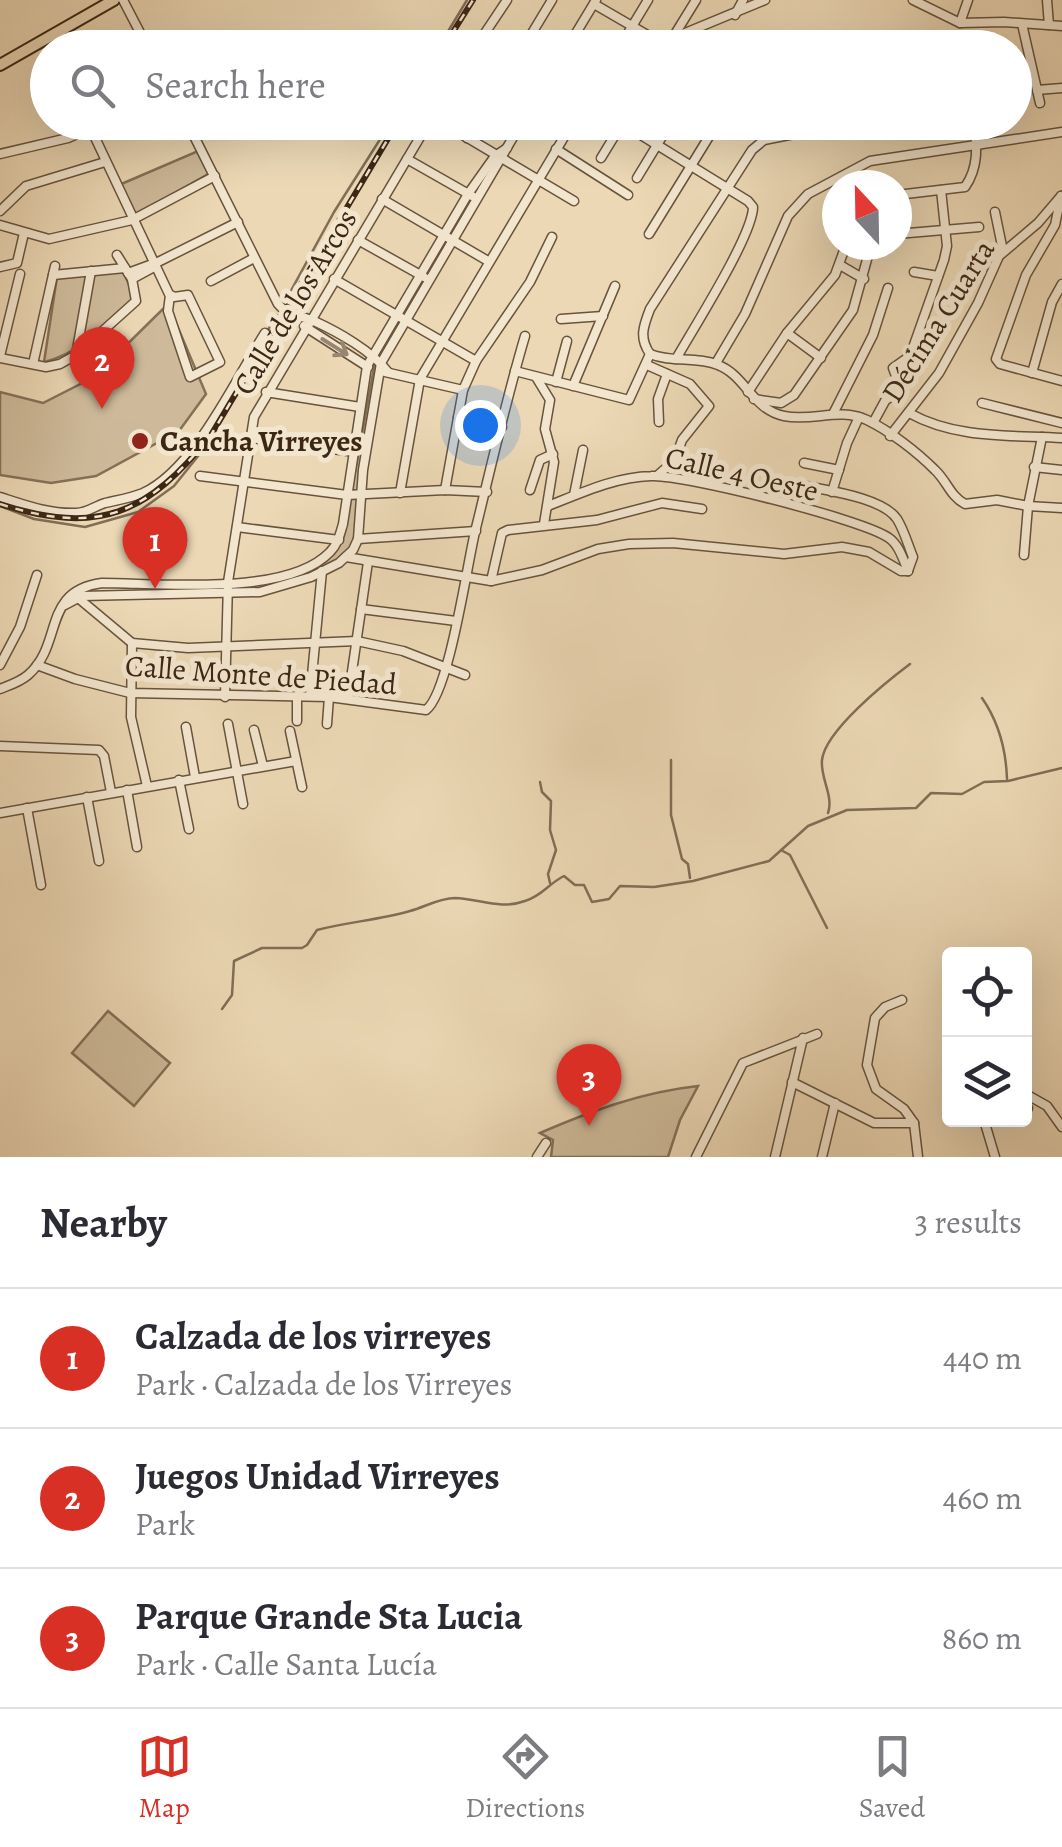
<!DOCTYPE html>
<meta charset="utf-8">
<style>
:root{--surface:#fff;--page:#f2f2f3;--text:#2b2b33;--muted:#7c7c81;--line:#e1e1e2;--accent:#d93025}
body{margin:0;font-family:Alegreya,serif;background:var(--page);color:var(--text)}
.controls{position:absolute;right:30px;bottom:30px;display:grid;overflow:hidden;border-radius:10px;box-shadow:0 10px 40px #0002}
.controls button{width:90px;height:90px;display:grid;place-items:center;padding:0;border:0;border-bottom:2px solid var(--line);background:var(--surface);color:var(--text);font:50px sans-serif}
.compass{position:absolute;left:822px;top:170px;width:90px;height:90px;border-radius:50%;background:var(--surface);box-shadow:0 10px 40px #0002;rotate:338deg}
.you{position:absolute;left:480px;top:425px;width:35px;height:35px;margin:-25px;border:8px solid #fff;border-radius:50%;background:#1a73e8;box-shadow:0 0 0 15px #1a73e833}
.badge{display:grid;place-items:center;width:65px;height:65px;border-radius:50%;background:var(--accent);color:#fff;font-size:32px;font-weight:700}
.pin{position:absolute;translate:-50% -82px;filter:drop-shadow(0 2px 5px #0008)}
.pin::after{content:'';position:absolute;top:52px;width:35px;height:30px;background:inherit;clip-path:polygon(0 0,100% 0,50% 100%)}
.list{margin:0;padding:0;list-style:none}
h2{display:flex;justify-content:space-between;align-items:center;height:130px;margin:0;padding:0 40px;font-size:42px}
h2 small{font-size:32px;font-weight:400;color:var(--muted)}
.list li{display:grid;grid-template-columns:65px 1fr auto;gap:30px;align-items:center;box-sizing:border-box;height:140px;padding:0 40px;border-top:2px solid var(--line)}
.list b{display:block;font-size:38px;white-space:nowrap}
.list p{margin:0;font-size:32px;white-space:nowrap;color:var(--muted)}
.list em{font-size:32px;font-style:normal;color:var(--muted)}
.icon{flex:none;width:55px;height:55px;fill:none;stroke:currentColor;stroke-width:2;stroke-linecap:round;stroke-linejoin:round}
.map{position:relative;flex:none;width:1062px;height:1157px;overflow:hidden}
.search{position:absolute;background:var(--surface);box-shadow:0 10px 40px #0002;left:30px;right:30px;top:30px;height:110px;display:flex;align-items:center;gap:25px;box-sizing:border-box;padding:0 35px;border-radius:55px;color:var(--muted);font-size:38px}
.sheet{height:550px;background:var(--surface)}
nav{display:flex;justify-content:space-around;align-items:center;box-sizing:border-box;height:140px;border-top:2px solid var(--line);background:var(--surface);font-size:28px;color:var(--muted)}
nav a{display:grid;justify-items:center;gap:5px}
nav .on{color:var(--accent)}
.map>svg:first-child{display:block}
</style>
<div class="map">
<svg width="1062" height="1157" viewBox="0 0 1062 1157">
<rect width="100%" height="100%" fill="#ecd8b5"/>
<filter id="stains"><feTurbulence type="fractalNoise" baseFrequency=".002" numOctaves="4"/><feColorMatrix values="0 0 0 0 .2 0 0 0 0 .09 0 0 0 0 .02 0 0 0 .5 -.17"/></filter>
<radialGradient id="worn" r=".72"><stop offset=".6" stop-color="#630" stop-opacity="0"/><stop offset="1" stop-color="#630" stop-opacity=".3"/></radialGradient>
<g fill="#ceba9a" stroke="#857058" stroke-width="2.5">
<polygon points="198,151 210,173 134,216 119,185"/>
<path d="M123,271L135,298C107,324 82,353 44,362L57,277Z"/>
<polygon points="168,304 206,394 179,431 96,476 51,483 0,475 0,392 43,403 94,377"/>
<path d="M375,362L381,365L362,493L360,545C314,586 290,584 232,593L231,583C272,578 318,575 343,538Z"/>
<polygon points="108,1011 170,1063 134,1106 72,1053"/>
<path d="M698,1086L680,1120L668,1157H551L553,1140L540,1133C591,1111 642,1092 698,1086Z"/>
</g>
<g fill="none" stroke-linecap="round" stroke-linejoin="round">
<g stroke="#826d55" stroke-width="2.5">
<polyline points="438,48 467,0"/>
<polyline points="287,298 334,212 391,122"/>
<polyline points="268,330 277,315"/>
<polyline points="0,506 34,519 85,527 138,512 174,486 211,440"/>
<path d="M982,698C998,721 1006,749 1007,779"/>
<polyline points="671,760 671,815 682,859 688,864 690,878"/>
<polyline points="540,782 542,792 551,801 550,830 556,850 548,874 550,883"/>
<path d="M828,813C834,796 820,778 822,760C825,731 886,682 910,664"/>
<polyline points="781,850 790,855 827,928"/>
<path d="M222,1009L232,995L234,961L262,948H302L307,945L317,930C347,922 379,920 410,911C425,907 439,898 455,898C480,899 500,910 525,901C542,896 548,884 564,876L575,885H584L592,902L609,899L620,886L654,887L693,881L769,861L808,826L847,810L916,808L931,793L962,794L984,782L1008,781L1062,768"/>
</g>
<defs>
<g id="minor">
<polyline points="123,0 148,48"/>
<polyline points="913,0 960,23 1004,22 1062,26"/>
<polyline points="1047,0 1049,25"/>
<polyline points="594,4 668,47"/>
<polyline points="735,15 743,0"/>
<polyline points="960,23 968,0"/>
<polyline points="1022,24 1040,103"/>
<polyline points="673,38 765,0"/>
<polyline points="672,39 696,0"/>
<polyline points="475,48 507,0"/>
<polyline points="523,48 552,0"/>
<polyline points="567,48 596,0"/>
<polyline points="619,48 648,0"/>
<polyline points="817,48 833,48"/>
<polyline points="1037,90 1062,88"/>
<polyline points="1014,96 1015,96"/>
<path d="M187,122L278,304C289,317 300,315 314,321C338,332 372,351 388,372"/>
<polyline points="441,122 574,201"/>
<path d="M620,122L748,201L753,207C753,235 693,329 676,359"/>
<polyline points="91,129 169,294 174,297 188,295 220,362 190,377 168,311 170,295"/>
<polyline points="467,138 477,122"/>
<polyline points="556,149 628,195"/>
<polyline points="0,154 68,138 104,122"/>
<polyline points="601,158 623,122"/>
<polyline points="407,159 472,196"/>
<polyline points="637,178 671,122"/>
<path d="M897,195L965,187C979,167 977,146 974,122"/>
<polyline points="1061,196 1055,225 1026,275 996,359 1000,364 1062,381"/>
<polyline points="382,199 488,261"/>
<polyline points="0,211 26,186 105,162"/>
<polyline points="995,212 1003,251"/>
<polyline points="0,225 49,239 132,220 215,176"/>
<polyline points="649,234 718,122"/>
<polyline points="897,234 979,227"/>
<polyline points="358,240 424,277"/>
<polyline points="840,265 864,279"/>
<polyline points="0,267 17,263 24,233"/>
<polyline points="914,272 938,276"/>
<polyline points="128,273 158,262 238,222"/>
<polyline points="53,275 125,268"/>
<polyline points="132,279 156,266"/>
<polyline points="334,279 476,361"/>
<polyline points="211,281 254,258"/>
<polyline points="561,319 603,316"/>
<polyline points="304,326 368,367"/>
<polyline points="787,333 821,358"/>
<path d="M650,354C672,363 697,356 718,365C745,375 753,410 784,416C813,422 839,407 867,420C890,431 917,452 935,470C947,481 950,496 965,504L997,500L1028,506L1062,508"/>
<polyline points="76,355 91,271"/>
<polyline points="0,356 20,274"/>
<polyline points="0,358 46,367 60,364 76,355 136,301 132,279 117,255"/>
<polyline points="716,363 745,314 788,216 808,194 870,161 1062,132"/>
<polyline points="33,364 55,266"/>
<polyline points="647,365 690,384 709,406 682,440 675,460 658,475"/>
<path d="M515,371L629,400L650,354C639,338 643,327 650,309L752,150L764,140L854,122"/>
<polyline points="385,372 463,390"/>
<polyline points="1032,373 1052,302 1062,284"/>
<polyline points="536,377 550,400 545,429 554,462 544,524"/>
<polyline points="556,382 567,341"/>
<polyline points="573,386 615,286"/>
<polyline points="266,392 360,407"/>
<polyline points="748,392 787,333 835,275 846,245"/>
<polyline points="754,399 781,403 794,395 853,310 871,245"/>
<polyline points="982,403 1062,423"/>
<path d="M909,413C956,439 1009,435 1062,438"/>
<polyline points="833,414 873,335 888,288"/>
<polyline points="458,417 502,427"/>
<polyline points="659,422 658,399 667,374"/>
<polyline points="873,423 885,401 895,393 896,376 893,368 910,356 944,260 947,246 941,190"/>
<polyline points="890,436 939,373 978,303 999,256 1038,223 1061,196"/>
<polyline points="250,438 355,452"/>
<polyline points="804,463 839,470"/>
<polyline points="1034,467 1062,470"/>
<polyline points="200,476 347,495 445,490 487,492"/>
<path d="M806,486C830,491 883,498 897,519C904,530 908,545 913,557L908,571"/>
<polyline points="445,490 463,390 476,361 530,282 552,237"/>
<polyline points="530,490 540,460 553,454"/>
<polyline points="832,492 847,443 859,417"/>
<polyline points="400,493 420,379 573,122"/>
<polyline points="574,495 583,450"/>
<path d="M0,497C25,505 49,514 76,513C87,513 95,506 105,503C118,500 131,498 143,493C195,469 235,380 265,333"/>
<path d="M548,506C581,493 615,477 651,476C683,474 865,520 889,538C899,545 903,559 908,571"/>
<polyline points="237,527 339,540"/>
<polyline points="358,539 476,531"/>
<polyline points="1024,555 1028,506 1042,437"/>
<polyline points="346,557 491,581 542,570 598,549 629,544 673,543 784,554 842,547 869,552 901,571 908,571"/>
<polyline points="491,581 502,533 508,530 597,520 662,503 702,509"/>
<polyline points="77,597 132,643 188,648 357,641 403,651 465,675"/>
<polyline points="65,605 82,596 260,592 311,577 339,563 353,550 358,539 363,470 381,363 522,122"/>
<polyline points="361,609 456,621"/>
<polyline points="132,643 131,717 147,786"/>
<polyline points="0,665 20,627 37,575"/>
<path d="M37,665L75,679L130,693L329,697L426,710C449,693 467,565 475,532C491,467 506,400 525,336"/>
<path d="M0,689C10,685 20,682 28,675C64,644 41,591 102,583C161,583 287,597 330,552C338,544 340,534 343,524L367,366L468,194L495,156L507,148"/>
<polyline points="310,696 322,571"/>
<polyline points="225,697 228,582 254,417 429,122"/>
<polyline points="348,699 368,562"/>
<polyline points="297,721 297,696"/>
<polyline points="228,724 243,804"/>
<polyline points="327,724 329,697"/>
<polyline points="186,727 195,777"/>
<polyline points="254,730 263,766"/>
<polyline points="290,731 302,787"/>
<polyline points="0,746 99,750 104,756 111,792"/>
<polyline points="179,780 189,829"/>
<polyline points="127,790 137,847"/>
<polyline points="87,797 99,861"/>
<polyline points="27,808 41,885"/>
<polyline points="0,813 296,761"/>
<polyline points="902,1000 885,1007 875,1018 867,1065 876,1089 904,1109 914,1123 918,1157"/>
<polyline points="792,1082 874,1123 914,1123"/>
<polyline points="1024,1093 1047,1106 1062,1127"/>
<polyline points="1024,1102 1028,1108 1024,1115"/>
<polyline points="984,1120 995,1157"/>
<polyline points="537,1157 546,1143"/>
<polyline points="696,1157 743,1063 817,1034"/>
<polyline points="775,1157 803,1038"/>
<polyline points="822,1157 835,1103"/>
</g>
<polyline id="major" points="0,65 114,0"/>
</defs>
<use href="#minor" stroke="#68533d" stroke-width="11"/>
<use href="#major" stroke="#3c2715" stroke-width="14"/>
<use href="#minor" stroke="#f3e6cf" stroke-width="8"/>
<use href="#major" stroke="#ecd8b5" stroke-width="10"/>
<defs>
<g id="rail">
<polyline points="443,48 473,0"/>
<path d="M0,504C99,536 148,514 211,435L398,122"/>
</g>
</defs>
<use href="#rail" stroke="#3c2715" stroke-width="6"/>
<use href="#rail" stroke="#f3e6cf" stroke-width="2.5" stroke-dasharray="8" stroke-linecap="butt"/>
</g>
<defs><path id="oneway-shaft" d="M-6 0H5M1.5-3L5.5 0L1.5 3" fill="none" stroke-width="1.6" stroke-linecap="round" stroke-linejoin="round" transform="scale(2.5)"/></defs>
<use stroke="#988672" href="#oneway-shaft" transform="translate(335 347) rotate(32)"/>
<circle fill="#8f2418" stroke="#f3e6cf" stroke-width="4" cx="140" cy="441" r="10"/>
<g text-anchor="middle" stroke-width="10" stroke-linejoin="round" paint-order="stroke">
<g font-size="30" fill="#3c2715" stroke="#f3e6cf">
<text transform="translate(295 302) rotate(-59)" y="10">Calle de los Arcos</text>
<text transform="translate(938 321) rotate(-58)" y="10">Décima Cuarta</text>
<text transform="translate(742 474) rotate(13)" y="10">Calle 4 Oeste</text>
<text transform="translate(261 675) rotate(4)" y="10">Calle Monte de Piedad</text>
</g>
<g font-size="30" font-weight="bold" fill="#3c2715" stroke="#f3e6cf" text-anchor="start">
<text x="160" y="451">Cancha Virreyes</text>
</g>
</g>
<rect width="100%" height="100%" filter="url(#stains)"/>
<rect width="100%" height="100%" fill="url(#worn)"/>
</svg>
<div class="controls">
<button><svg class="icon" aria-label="locate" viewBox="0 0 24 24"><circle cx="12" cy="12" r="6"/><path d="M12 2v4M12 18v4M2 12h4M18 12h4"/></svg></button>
<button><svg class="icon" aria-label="layers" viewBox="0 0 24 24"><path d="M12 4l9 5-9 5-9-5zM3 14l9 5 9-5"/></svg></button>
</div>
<svg class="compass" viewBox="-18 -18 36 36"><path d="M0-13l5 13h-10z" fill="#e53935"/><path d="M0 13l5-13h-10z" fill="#7c7c81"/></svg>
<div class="you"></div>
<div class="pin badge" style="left:155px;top:589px">1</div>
<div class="pin badge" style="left:102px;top:409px">2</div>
<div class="pin badge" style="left:589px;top:1126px">3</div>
<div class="search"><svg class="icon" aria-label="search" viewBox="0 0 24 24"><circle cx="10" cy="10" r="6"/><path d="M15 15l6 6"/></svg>Search here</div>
</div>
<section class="sheet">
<h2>Nearby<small>3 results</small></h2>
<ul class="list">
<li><span class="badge">1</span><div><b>Calzada de los virreyes</b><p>Park · Calzada de los Virreyes</p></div><em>440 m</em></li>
<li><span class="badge">2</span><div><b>Juegos Unidad Virreyes</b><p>Park</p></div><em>460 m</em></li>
<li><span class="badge">3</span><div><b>Parque Grande Sta Lucia</b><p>Park · Calle Santa Lucía</p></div><em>860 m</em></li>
</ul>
</section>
<nav>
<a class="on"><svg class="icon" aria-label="map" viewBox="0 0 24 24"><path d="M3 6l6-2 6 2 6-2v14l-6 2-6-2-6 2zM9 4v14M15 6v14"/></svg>Map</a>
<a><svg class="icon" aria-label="directions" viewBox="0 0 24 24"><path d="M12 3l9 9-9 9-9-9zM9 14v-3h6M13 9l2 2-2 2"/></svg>Directions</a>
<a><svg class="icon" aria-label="saved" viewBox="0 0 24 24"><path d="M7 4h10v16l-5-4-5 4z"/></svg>Saved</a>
</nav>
